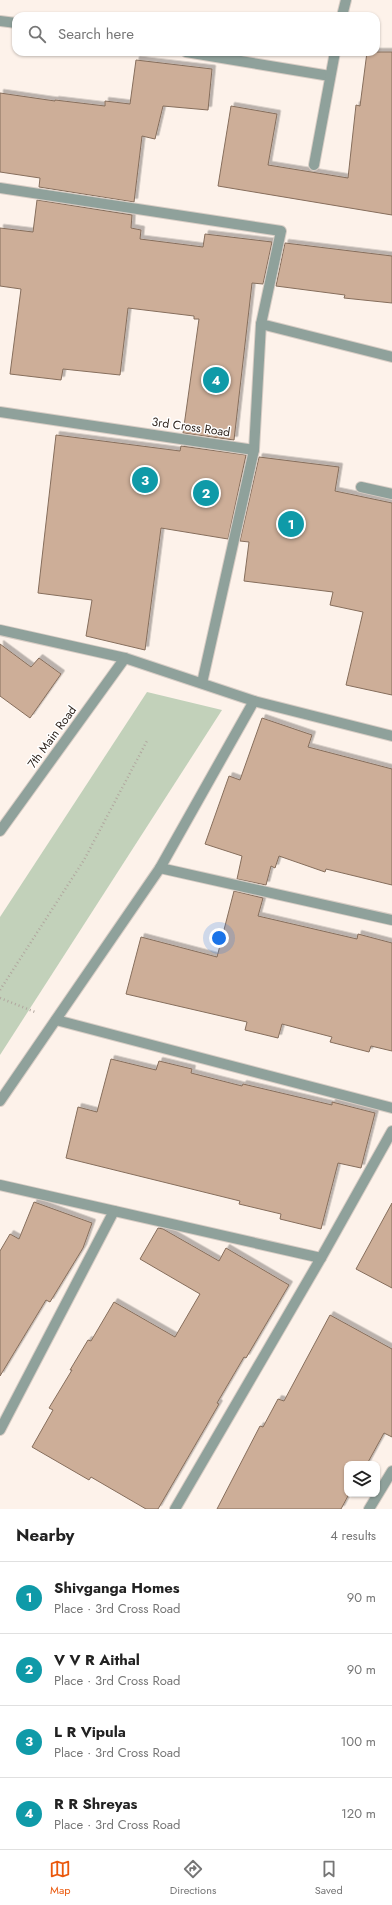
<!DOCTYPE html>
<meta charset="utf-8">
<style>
:root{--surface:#fff;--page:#f2f2f2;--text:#222;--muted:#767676;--line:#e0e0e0;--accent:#ea580c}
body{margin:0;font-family:Jost,sans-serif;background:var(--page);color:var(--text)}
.controls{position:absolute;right:12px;bottom:12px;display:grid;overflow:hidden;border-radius:8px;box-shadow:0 1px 3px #0004}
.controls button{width:36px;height:36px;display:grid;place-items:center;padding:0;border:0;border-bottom:1px solid var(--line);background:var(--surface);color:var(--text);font:20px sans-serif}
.you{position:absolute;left:219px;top:938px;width:14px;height:14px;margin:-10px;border:3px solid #fff;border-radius:50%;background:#1a73e8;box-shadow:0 0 0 6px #1a73e833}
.badge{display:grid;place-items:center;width:26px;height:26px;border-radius:50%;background:var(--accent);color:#fff;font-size:13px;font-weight:700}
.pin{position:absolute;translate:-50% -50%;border:2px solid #fff;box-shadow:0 1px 4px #0006}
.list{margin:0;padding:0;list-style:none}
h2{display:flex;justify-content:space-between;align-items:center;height:52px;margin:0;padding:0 16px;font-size:17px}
h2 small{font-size:13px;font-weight:400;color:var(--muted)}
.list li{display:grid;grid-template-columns:26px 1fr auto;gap:12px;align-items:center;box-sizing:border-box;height:72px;padding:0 16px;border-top:1px solid var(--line)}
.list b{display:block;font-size:15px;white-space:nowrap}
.list p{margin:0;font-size:13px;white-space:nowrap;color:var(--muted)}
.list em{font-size:13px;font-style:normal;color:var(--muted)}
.icon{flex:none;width:22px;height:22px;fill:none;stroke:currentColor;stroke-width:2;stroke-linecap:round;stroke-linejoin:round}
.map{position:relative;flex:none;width:392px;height:1509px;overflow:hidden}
.search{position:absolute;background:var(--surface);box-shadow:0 1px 3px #0004;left:12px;right:12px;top:12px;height:44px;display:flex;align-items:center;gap:10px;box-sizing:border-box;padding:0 14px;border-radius:12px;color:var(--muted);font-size:15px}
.sheet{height:340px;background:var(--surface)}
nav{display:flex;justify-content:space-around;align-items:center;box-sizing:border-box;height:56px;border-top:1px solid var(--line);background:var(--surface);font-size:11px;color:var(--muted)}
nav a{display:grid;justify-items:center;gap:2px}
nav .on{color:var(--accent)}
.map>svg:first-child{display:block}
</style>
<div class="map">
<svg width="392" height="1509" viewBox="0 0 392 1509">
<defs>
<filter id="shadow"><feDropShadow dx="3.5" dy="-3.5" stdDeviation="0" flood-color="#0004"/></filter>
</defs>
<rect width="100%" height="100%" fill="#fdf2ea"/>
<polygon fill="#c2d1ba" points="147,692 222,710 0,1055 0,917"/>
<g fill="#cdae98" stroke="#866e5c" filter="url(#shadow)">
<polygon points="367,52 392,52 392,215 218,186 231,106 277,114 268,165 348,178 356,105 360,106"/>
<polygon points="136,60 212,69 208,110 163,106 155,139 142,136 134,202 39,187 40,178 0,172 0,93 55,101 55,100 105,106 105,101 130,104"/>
<polygon points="37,200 132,215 131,228 141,230 140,239 203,247 205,234 272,242 263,284 252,283 234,440 183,433 199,319 194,319 194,316 128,308 120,375 63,369 61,380 10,374 21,289 0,286 0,228 33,232"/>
<polygon points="285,243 392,256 392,303 344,298 345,295 276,286"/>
<polygon points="56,435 180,451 181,446 246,455 228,539 161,528 145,650 86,636 92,600 38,593"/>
<polygon points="259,457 339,467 335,491 392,503 392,695 346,685 363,612 330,605 333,592 244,581 249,542 240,541"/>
<polygon points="0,644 31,667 39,658 61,674 30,718 0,696"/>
<polygon points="262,718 312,735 308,747 392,769 392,885 326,869 325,872 279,856 275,868 271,866 266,885 237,879 242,856 205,844 229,776 240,780"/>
<polygon points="234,891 263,898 258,916 357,939 358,934 392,943 392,1051 371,1046 369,1052 330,1042 332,1037 282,1024 278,1038 245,1030 247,1022 126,994 141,937 217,957"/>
<polygon points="111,1059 156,1070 159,1061 192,1069 191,1073 242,1086 243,1084 332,1105 332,1102 375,1113 361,1168 338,1163 321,1229 280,1219 281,1214 239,1204 240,1201 66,1158 78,1107 97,1112"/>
<polygon points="34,1202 92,1223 83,1248 50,1302 46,1300 0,1376 0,1251 10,1234 19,1239"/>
<polygon points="392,1203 392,1288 356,1269"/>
<polygon points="158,1228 163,1229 219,1261 226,1248 289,1285 246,1358 244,1357 217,1403 219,1404 158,1509 146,1509 91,1477 89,1480 32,1447 53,1410 49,1408 72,1370 70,1370 88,1340 91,1341 114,1302 175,1337 200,1294 140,1259"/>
<polygon points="330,1315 392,1349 392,1437 384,1433 367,1464 347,1464 347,1494 349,1494 341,1509 217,1509 260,1426 263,1427 278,1399 284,1401"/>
</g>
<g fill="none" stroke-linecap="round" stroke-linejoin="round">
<defs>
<g id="street">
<polyline points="342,16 346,0"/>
<polyline points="0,21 16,23"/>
<polyline points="186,52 330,76"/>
<polyline points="314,165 335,52"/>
<polyline points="0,188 281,231 261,324 254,450 0,412"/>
<polyline points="261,324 392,357"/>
<polyline points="361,487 392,494"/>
<polyline points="0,630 125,658 254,701 392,736"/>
<polyline points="202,683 254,450"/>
<polyline points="0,831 125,658"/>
<polyline points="160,868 392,920"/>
<polyline points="56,1020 392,1108"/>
<polyline points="0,1101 160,868 254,701"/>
<polyline points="0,1185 321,1258 175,1509"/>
<polyline points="321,1258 392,1131"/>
<polyline points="0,1430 114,1211"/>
<polyline points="369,1509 392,1471"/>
</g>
</defs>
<use href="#street" stroke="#d8cdc5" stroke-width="12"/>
<g stroke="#b1a79f" stroke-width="2.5" stroke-dasharray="1 3" stroke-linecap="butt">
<polyline points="0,990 84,860 148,739"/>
<polyline points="0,998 35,1012"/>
</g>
<use href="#street" stroke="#8fa19b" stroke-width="10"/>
</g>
<g text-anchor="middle" stroke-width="3" stroke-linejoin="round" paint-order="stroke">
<g font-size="12" fill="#2f251e" stroke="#fff">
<text transform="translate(191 427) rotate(8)" y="4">3rd Cross Road</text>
<text transform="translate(52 737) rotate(-54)" y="4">7th Main Road</text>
</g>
</g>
</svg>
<div class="controls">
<button><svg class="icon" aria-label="layers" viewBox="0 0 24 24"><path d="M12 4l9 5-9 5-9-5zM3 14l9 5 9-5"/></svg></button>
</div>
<div class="you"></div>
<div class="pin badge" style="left:291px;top:524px;background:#0f9aa8">1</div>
<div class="pin badge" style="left:206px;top:493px;background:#0f9aa8">2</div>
<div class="pin badge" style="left:145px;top:480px;background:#0f9aa8">3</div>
<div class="pin badge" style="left:216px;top:380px;background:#0f9aa8">4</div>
<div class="search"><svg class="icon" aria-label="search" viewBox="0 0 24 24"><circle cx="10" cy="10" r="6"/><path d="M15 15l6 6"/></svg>Search here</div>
</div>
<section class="sheet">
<h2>Nearby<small>4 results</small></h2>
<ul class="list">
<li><span class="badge" style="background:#0f9aa8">1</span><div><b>Shivganga Homes</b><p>Place · 3rd Cross Road</p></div><em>90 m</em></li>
<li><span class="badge" style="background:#0f9aa8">2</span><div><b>V V R Aithal</b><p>Place · 3rd Cross Road</p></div><em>90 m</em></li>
<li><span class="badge" style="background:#0f9aa8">3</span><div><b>L R Vipula</b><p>Place · 3rd Cross Road</p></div><em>100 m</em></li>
<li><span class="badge" style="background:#0f9aa8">4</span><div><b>R R Shreyas</b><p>Place · 3rd Cross Road</p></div><em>120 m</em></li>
</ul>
</section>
<nav>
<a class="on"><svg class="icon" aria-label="map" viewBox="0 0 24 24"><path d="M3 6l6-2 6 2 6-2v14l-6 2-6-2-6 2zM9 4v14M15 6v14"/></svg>Map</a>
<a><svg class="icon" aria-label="directions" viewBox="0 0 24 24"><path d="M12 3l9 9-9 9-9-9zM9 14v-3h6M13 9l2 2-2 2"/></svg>Directions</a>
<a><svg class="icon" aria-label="saved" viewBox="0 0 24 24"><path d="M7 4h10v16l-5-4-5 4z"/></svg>Saved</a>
</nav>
